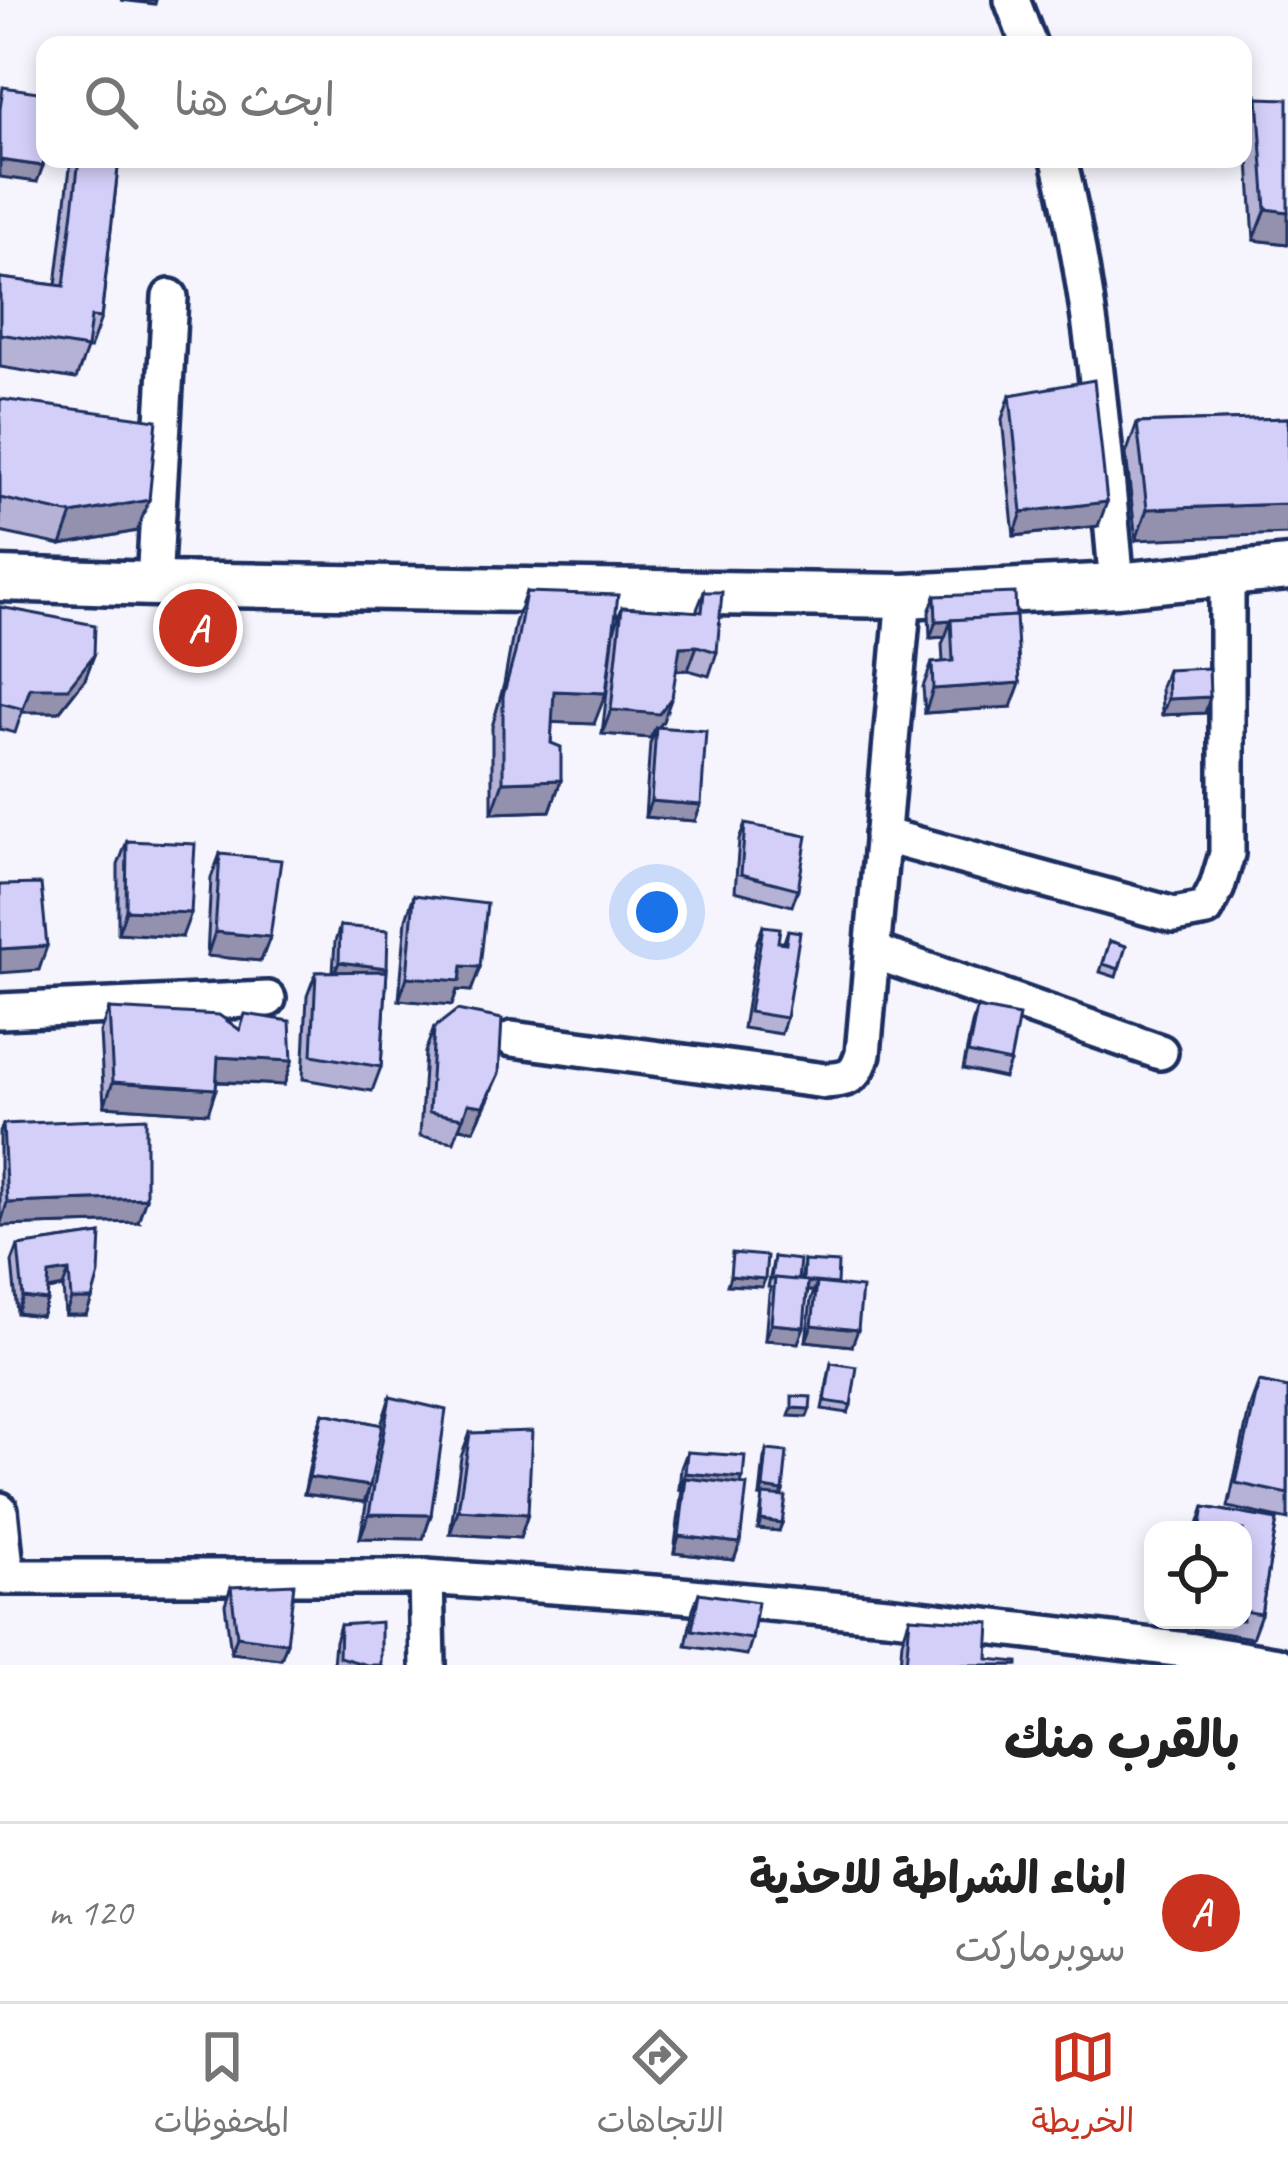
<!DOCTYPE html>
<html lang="ar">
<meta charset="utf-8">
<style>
:root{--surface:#fff;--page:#f6f6f6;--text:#222;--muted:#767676;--line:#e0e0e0;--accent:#c8321e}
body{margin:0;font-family:Caveat,"Playpen Sans Arabic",sans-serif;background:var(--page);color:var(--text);direction:rtl}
.controls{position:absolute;right:36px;bottom:36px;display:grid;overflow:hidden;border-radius:24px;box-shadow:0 6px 18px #0003}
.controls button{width:108px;height:108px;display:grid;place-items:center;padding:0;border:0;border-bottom:3px solid var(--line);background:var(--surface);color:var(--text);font:60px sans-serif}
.you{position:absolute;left:657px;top:912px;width:42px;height:42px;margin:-30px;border:9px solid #fff;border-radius:50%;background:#1a73e8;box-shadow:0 0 0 18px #1a73e833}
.badge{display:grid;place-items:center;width:78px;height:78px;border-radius:50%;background:var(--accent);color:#fff;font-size:39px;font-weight:700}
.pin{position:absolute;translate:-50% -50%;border:6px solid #fff;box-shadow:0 3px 12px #0006}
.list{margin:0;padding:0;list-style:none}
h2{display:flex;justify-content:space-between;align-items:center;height:156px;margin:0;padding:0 48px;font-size:51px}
h2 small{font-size:39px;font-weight:400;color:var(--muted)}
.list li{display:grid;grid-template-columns:78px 1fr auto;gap:36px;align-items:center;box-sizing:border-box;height:180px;padding:0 48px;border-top:3px solid var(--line)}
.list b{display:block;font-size:45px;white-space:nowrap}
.list p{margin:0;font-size:39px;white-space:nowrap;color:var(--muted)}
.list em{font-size:39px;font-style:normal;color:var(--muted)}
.icon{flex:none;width:66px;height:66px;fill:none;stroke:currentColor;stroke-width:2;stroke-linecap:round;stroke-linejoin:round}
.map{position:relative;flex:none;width:1288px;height:1665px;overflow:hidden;direction:ltr}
.search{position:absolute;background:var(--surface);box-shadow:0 6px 18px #0003;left:36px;right:36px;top:36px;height:132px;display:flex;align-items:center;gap:30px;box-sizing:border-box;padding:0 42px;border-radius:24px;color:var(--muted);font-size:45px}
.sheet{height:336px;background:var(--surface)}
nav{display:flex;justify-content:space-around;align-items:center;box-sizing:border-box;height:168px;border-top:3px solid var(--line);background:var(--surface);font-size:33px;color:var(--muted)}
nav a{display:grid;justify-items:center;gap:6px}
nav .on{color:var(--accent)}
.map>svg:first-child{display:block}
</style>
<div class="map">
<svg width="1288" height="1665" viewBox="0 0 1288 1665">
<rect width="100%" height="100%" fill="#f6f5fe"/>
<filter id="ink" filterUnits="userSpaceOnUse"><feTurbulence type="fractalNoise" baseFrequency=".00833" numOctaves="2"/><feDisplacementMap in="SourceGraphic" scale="24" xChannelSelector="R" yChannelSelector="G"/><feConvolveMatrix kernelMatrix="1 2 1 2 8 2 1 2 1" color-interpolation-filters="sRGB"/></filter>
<g filter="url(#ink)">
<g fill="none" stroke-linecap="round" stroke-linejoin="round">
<defs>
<g id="minor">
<polyline points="1012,0 1029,45"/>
<path d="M1059,159C1093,299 1104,442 1117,585"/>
<polyline points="154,584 170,297"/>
<polyline points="882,835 1174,915 1206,909 1217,887 1227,854 1227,575"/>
<polyline points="872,951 1160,1052"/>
<polyline points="0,1011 268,999"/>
<path d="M512,1039L825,1081C849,1079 855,1078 863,1054L904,596"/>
<polyline points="0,1510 7,1577"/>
<polyline points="0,1577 426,1577 681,1595 887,1614 1194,1651 1278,1665"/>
<polyline points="426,1577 428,1665"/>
</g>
<polyline id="tertiary" points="0,579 154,584 904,596 1117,585 1288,568"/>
</defs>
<use href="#minor" stroke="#1b2f5e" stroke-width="42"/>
<use href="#tertiary" stroke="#1b2f5e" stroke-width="51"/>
<use href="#minor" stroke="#fff" stroke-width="33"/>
<use href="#tertiary" stroke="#fff" stroke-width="42"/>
</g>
<g fill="#b5b2d5" stroke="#1b2f5e" stroke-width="3">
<polygon points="1258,98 1288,244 1254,240 1247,129"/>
<polygon points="71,159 119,159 101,318 90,349 87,349 76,379 0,367 0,278 56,285"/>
<polygon points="1010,395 1098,526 1014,536 1002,419"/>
<polygon points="0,399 137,531 61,545 0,532"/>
<polygon points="1288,418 1136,540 1126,454 1137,423"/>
<polygon points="526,592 594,724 552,722 551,743 561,780 550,811 492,813 492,727 504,684 515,623"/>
<polygon points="704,592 717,652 709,676 688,670 676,670 663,721 659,727 695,821 645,817 650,743 654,734 650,738 602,734 614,631 622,607 696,612"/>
<polygon points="935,596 1011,707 925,713 923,687 932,663 943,662 942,644 945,637 930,638 929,612"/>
<polygon points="0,607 94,655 85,679 59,712 22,712 15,733 0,729"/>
<polygon points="1167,670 1205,713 1162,715 1161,687"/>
<polygon points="745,824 798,889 792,906 735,891 739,840"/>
<polygon points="127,841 182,937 118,933 118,865"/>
<polygon points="220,854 270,937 261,961 207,956 211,878"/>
<polygon points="414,895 480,967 471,991 457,990 452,1005 399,1000 406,919"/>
<polygon points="340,926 387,968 381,1067 372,1091 303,1079 307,996 316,972 333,972 335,942"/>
<polygon points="763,926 778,942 784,942 788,930 786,1018 781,1034 743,1028 757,942"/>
<polygon points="1110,941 1126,946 1116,977 1100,972"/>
<polygon points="977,1008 1010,1062 1004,1078 963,1069 972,1024"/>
<polygon points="109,1009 240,1030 292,1061 284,1085 217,1082 208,1113 104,1106 100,1032"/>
<polygon points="434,1028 490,1096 474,1130 459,1128 454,1142 420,1136 425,1052"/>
<polygon points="3,1124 138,1222 0,1226 0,1132"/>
<polygon points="101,1234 86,1315 65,1315 63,1287 48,1290 47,1300 41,1316 17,1313 12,1262 18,1246"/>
<polygon points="774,1257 798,1280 801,1280 804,1261 836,1285 852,1346 806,1341 811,1299 814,1291 808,1291 798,1343 765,1340 769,1294 771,1288 768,1287"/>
<polygon points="831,1363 851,1405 848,1413 822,1409"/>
<polygon points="1259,1382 1288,1388 1288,1520 1228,1507 1250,1406"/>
<polygon points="390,1397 431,1515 423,1539 360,1538 369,1488 364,1502 304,1494 317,1429 323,1413 381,1425"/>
<polygon points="470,1433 528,1514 520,1538 450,1534 461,1457"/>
<polygon points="767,1450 783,1491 781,1497 782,1523 779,1531 758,1529 763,1497 760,1497 764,1458"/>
<polygon points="687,1452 741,1484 740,1543 734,1560 674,1553 682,1489 679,1489 681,1468"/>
<polygon points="1204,1507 1277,1520 1261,1614 1252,1638 1179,1626 1180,1620 1243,1620 1243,1530 1196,1530"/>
<polygon points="231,1587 287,1643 281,1659 231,1653 225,1604"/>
<polygon points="699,1593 752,1639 747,1655 686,1646 693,1609"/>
<polygon points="910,1617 988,1659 1018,1665 900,1665 902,1641"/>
<polygon points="340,1625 381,1665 333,1665 335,1641"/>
</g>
<g fill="#9491ae" stroke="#1b2f5e" stroke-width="3">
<polygon points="120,0 156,0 155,4"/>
<polygon points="0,160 43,166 37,182 0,177"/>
<polygon points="1266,209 1288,212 1288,244 1254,240"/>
<polygon points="149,500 137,531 61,545 72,514"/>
<polygon points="1107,502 1098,526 1014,536 1022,512"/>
<polygon points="1288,504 1288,534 1136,540 1147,509"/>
<polygon points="936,621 951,621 945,637 930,638"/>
<polygon points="697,646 688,670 671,671 680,647"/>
<polygon points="94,655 85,679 59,712 22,712 30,688"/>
<polygon points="1020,683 1011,707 925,713 933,689"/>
<polygon points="554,691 606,693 594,724 543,722"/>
<polygon points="672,697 663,721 656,731 656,727 650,738 602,734 611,710"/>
<polygon points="1210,697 1205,713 1162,715 1168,699"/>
<polygon points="561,780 550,811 492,813 503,782"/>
<polygon points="651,801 701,805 695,821 645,817"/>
<polygon points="126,910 191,913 182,937 118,933"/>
<polygon points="215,932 270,937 261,961 207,956"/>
<polygon points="47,946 39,970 0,973 0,949"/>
<polygon points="339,962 387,968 381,984 333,978"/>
<polygon points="462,966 480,967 471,991 457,990 452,1005 399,1000 407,977"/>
<polygon points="218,1057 292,1061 284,1085 210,1081"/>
<polygon points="499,1073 474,1130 459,1128 468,1104"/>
<polygon points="113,1082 216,1089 208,1113 104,1106"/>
<polygon points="146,1198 138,1222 0,1226 7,1203"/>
<polygon points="69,1271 63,1287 43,1291 49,1274"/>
<polygon points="730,1276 765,1279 762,1287 727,1285"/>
<polygon points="803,1282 837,1284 817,1283 814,1291 800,1291"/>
<polygon points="23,1297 47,1300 41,1316 17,1313"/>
<polygon points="71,1299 92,1299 86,1315 65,1315"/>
<polygon points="771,1324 804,1327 798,1343 765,1340"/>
<polygon points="812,1325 858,1330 852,1346 806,1341"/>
<polygon points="792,1408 810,1409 807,1417 789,1416"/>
<polygon points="685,1473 743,1478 737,1494 686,1478 682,1489 679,1489"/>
<polygon points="309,1477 370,1486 364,1502 304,1494"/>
<polygon points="763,1488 783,1491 780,1499 760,1497"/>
<polygon points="458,1510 528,1514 520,1538 450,1534"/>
<polygon points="369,1514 431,1515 423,1539 360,1538"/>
<polygon points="761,1520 782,1523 779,1531 758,1529"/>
<polygon points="679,1536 740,1543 734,1560 674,1553"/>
<polygon points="237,1636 287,1643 281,1659 231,1653"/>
</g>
<g fill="#d3cff8" stroke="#1b2f5e" stroke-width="3">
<polygon points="3,87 45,93 45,152 43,166 0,160 0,109"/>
<polygon points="1258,98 1288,99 1288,212 1266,209"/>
<polygon points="79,159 119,159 101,318 91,317 87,348 0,334 0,278 64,286"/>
<polygon points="1094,380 1107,502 1022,512 1010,395"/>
<polygon points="0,399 157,420 149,500 72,514 0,498"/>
<polygon points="1288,418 1288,504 1147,509 1137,423"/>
<polygon points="526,592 618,595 606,693 554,691 551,743 561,747 561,780 503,782 503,696 515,653"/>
<polygon points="704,592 722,592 717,652 697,646 680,647 672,697 659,714 611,710 622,607 702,612"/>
<polygon points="1015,593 1016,616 936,621 935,596"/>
<polygon points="0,607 95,625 94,655 68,688 30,688 23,709 0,703"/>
<polygon points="1016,616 1020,683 933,689 932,663 953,661 951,620"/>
<polygon points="1209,668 1210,697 1168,699 1167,670"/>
<polygon points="656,727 706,731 701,805 651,801"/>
<polygon points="745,824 807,836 798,889 741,874"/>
<polygon points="127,841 195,844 191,913 126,910"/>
<polygon points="220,854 281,860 270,937 215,932"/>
<polygon points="41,884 47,946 0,949 0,885"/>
<polygon points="414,895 487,904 480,967 462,966 460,981 407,977"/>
<polygon points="340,926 388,930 387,968 339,962"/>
<polygon points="763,926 780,928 778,942 786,943 788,930 800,932 786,1018 749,1012"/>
<polygon points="1110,941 1126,946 1119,969 1103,964"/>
<polygon points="387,971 381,1067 312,1055 316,972"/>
<polygon points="977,1008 1019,1016 1010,1062 968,1053"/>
<polygon points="109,1009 219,1015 240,1030 245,1014 290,1021 292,1061 218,1057 216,1089 113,1082"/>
<polygon points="457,1010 502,1019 499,1073 483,1106 468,1104 463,1118 429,1112 434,1028"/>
<polygon points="146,1118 146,1198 7,1203 3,1124"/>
<polygon points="101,1234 99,1274 92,1299 71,1299 69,1271 49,1274 47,1300 23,1297 18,1246"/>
<polygon points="732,1253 767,1256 765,1279 730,1276"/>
<polygon points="774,1257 800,1260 798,1280 771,1279"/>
<polygon points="804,1261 838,1263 837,1284 803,1281"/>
<polygon points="775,1278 808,1281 804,1327 771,1324"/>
<polygon points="817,1283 862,1288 858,1330 812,1325"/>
<polygon points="831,1363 857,1367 851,1405 825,1401"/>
<polygon points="1259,1382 1288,1388 1288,1494 1236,1483"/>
<polygon points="792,1396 811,1397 810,1409 792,1408"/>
<polygon points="390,1397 446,1410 431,1515 369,1514"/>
<polygon points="323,1413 382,1425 370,1486 309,1477"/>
<polygon points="532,1431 528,1514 458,1510 470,1433"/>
<polygon points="767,1450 787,1452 783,1491 763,1488"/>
<polygon points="687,1452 745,1456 743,1478 685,1473"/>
<polygon points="686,1478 747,1485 740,1543 679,1536"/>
<polygon points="763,1495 786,1497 782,1523 761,1520"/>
<polygon points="1204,1507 1277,1520 1261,1614 1243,1611 1243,1530 1200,1530"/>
<polygon points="294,1584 287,1643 237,1636 231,1587"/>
<polygon points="699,1593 758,1602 752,1639 692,1630"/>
<polygon points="910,1617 990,1623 988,1659 1018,1662 1018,1665 906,1665"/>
<polygon points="381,1622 381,1665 367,1665 339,1657 340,1625"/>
</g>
</g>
</svg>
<div class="controls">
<button><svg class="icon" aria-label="locate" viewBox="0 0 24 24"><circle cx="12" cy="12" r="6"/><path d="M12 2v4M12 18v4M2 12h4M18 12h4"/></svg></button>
</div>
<div class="you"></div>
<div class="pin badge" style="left:198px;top:628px">A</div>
<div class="search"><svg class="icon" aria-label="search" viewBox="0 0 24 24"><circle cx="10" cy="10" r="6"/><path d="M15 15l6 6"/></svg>ابحث هنا</div>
</div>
<section class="sheet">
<h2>بالقرب منك<small></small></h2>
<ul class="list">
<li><span class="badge">A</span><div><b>ابناء الشراطة للاحذية</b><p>سوبرماركت</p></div><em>120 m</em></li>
</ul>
</section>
<nav>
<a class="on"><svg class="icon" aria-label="map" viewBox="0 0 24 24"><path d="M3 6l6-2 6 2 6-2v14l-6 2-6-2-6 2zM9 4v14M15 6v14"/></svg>الخريطة</a>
<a><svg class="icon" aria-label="directions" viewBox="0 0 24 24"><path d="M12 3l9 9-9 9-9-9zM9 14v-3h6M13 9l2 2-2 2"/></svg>الاتجاهات</a>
<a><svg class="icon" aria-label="saved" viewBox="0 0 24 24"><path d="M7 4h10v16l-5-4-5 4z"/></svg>المحفوظات</a>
</nav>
